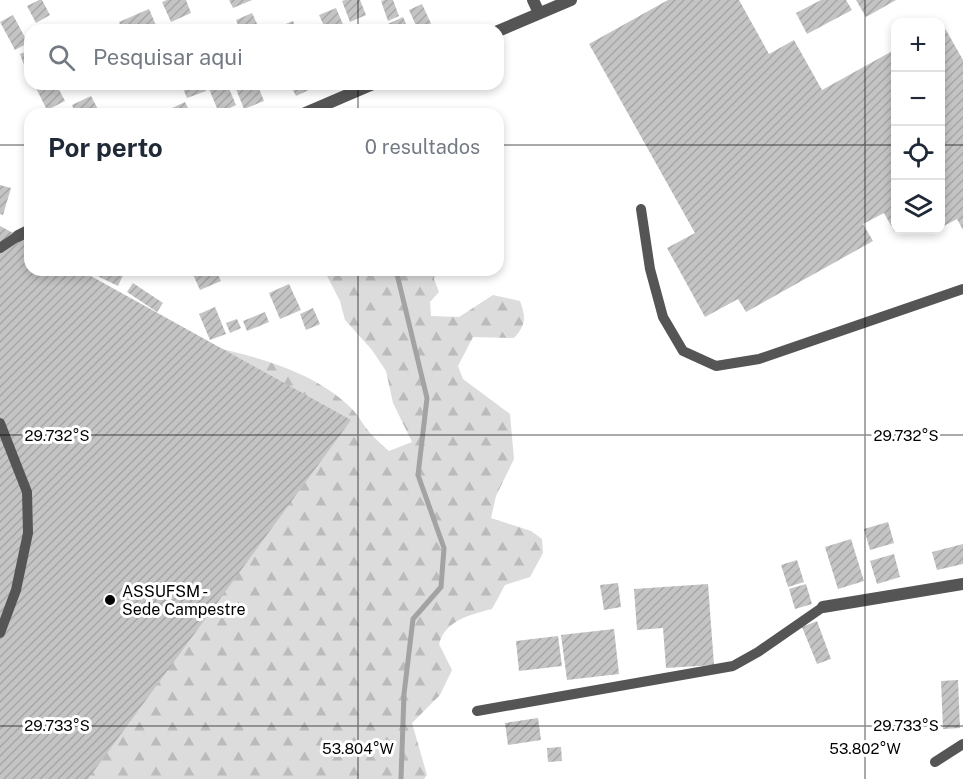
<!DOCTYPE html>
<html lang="pt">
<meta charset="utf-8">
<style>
:root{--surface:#fff;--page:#f6f6f7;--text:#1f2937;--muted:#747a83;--line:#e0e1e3}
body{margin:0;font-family:"Public Sans",sans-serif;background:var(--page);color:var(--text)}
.controls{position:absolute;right:18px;top:18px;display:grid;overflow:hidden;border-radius:12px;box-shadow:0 3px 9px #0003}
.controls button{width:54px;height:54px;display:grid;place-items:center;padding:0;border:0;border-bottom:2px solid var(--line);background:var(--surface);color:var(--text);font:30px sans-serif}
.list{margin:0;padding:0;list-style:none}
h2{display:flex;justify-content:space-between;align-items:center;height:78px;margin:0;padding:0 24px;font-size:26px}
h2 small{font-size:20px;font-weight:400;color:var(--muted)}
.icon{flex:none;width:33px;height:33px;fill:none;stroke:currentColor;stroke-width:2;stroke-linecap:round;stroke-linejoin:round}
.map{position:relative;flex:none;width:963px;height:779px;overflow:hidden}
.search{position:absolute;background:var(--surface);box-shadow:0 3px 9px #0003;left:24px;top:24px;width:480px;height:66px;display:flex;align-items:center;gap:15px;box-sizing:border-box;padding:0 21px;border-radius:18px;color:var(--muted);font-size:22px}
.panel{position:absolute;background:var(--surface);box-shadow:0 3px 9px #0003;left:24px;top:108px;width:480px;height:168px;border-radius:18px}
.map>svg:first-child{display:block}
</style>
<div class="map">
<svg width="963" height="779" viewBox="0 0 963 779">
<defs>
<pattern id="forest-firs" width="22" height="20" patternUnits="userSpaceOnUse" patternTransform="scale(1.5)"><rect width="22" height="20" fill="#dcdcdc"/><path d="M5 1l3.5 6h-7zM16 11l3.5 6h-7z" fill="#bbb"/></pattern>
<pattern id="building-hatch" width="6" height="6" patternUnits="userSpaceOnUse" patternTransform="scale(1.5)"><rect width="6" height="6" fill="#c4c4c4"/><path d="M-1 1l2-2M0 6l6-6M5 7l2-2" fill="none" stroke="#a7a7a7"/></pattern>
</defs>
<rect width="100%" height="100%" fill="#fff"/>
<path fill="url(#forest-firs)" d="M324,270H436L434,279L439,292L430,302L431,316L459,317L493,295L520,301C526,317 526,325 514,338L473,337L458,366L463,379L510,414L514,459L496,496L491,518L531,531L542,539L543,553L530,577L505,585L492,609C469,615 446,620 439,644L452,670L440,695L412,723L427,775L424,779H33L205,345C254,356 311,370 349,406C356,412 361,421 366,428C373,437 381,444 389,451L412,442L393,403L386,371L372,350L345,320L340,301Z"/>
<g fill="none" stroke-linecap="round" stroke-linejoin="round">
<polyline stroke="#a3a3a3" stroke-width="5" points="396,270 427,398 418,475 444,548 441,587 413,619 404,694 401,779"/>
</g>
<g fill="url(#building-hatch)">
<polygon points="39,0 42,0 50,15 36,23 27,6"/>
<polygon points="167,0 186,0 191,13 171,22 162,2"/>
<polygon points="229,0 252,0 233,8"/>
<polygon points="345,0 360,0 366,15 350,22 342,1"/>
<polygon points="384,0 393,0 399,16 388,21 381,1"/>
<polygon points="668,0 739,0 769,54 794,40 822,90 896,49 896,230 894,231 884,213 863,224 873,241 746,312 738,299 705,317 667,248 695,233 589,44"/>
<polygon points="821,0 846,0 852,10 807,34 796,13"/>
<polygon points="856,0 896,0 866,17"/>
<polygon points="422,4 434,30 418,30 409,10"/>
<polygon points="336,8 345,29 326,30 319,15"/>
<polygon points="149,9 158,30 122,30 119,22"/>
<polygon points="252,13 260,30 240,30 236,20"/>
<polygon points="13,15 28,43 15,50 0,22"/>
<polygon points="403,17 409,30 375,30"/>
<polygon points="293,21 297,30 271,30"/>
<polygon points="942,23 963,60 963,230 957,219 940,228 940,24"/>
<polygon points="30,50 30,75 28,76 20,54"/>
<polygon points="34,84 56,84 65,101 47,110"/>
<polygon points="181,84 203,84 206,91 187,98"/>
<polygon points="207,84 227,84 236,105 219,113"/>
<polygon points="234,84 257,84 264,101 244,109"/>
<polygon points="290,84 314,84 315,87 296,96"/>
<polygon points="91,96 100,113 76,114 72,105"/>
<polygon points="185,102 191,114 170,114 168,110"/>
<polygon points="0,185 11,188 3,215 0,214"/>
<polygon points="0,226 30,242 30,270 80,270 351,420 88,779 0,779"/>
<polygon points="85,270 124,270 125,271 118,286"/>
<polygon points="191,270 216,270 221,281 200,290"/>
<polygon points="133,283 163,303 157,312 127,292"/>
<polygon points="289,284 301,310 280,319 269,293"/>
<polygon points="215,307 226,334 210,340 199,314"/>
<polygon points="313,308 320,324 306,330 300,314"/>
<polygon points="265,312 269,322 247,331 243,321"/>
<polygon points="237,319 241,328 230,333 226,323"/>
<polygon points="888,522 894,543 870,550 864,529"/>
<polygon points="851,539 864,581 838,589 825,547"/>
<polygon points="963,544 963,564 937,570 932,552"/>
<polygon points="894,554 900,577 877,584 870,561"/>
<polygon points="797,560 804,582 788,587 781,565"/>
<polygon points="618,583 621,607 604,610 600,585"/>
<polygon points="708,584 714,665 666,668 663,628 637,630 634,589"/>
<polygon points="806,584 812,604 795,609 789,589"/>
<polygon points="817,621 831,659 817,664 802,627"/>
<polygon points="614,629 619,674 567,680 561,635"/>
<polygon points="558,636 562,666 519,671 516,641"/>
<polygon points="958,680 960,728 943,729 941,681"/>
<polygon points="538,718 541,740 508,745 505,723"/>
<polygon points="561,747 562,761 548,762 547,748"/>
</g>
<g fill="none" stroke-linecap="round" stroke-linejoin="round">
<g stroke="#555" stroke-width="10">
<polyline points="641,209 650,269 663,317 683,351 716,366 759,359 963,289"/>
<polyline points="0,248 18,236"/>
<polyline points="0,423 27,492 28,533 16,590 0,633"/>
<polyline points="477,711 733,666 758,652 823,607"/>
<polyline points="935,762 963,744"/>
</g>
<g stroke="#555" stroke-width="12">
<polyline points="533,0 539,13"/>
<polyline points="498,31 571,0"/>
<polyline points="303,114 373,84"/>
<polyline points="18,236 30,230"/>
<polyline points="823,607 963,584"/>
</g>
</g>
<path fill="none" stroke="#000" stroke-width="1.5" stroke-opacity="0.45" d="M358,0V30M865,0V779M358,84V114M0,145H30M498,145H896M940,145H963M358,270V779M0,435H963M0,726H963"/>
<circle fill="#000" stroke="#fff" stroke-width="2" cx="110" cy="600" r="6"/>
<g text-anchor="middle" stroke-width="6" stroke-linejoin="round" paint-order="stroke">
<g font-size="16" fill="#000" stroke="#fff" text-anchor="start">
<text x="122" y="597">ASSUFSM -<tspan x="122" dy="18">Sede Campestre</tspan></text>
</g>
</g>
<g font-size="15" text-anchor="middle" fill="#000" stroke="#fff" stroke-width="6" stroke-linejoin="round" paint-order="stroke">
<text x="57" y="441">29.732°S</text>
<text x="906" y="441">29.732°S</text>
<text x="57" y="731">29.733°S</text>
<text x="906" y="731">29.733°S</text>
<text x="358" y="754">53.804°W</text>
<text x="865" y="754">53.802°W</text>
</g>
</svg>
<div class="controls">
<button>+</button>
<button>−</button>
<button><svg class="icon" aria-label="locate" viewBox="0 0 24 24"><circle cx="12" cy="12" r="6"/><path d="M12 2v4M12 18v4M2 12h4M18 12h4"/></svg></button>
<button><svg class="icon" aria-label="layers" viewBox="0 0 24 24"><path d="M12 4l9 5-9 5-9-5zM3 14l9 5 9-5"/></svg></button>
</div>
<div class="search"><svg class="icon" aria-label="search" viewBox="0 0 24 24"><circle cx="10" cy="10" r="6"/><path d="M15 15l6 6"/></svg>Pesquisar aqui</div>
<section class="panel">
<h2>Por perto<small>0 resultados</small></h2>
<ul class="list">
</ul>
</section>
</div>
